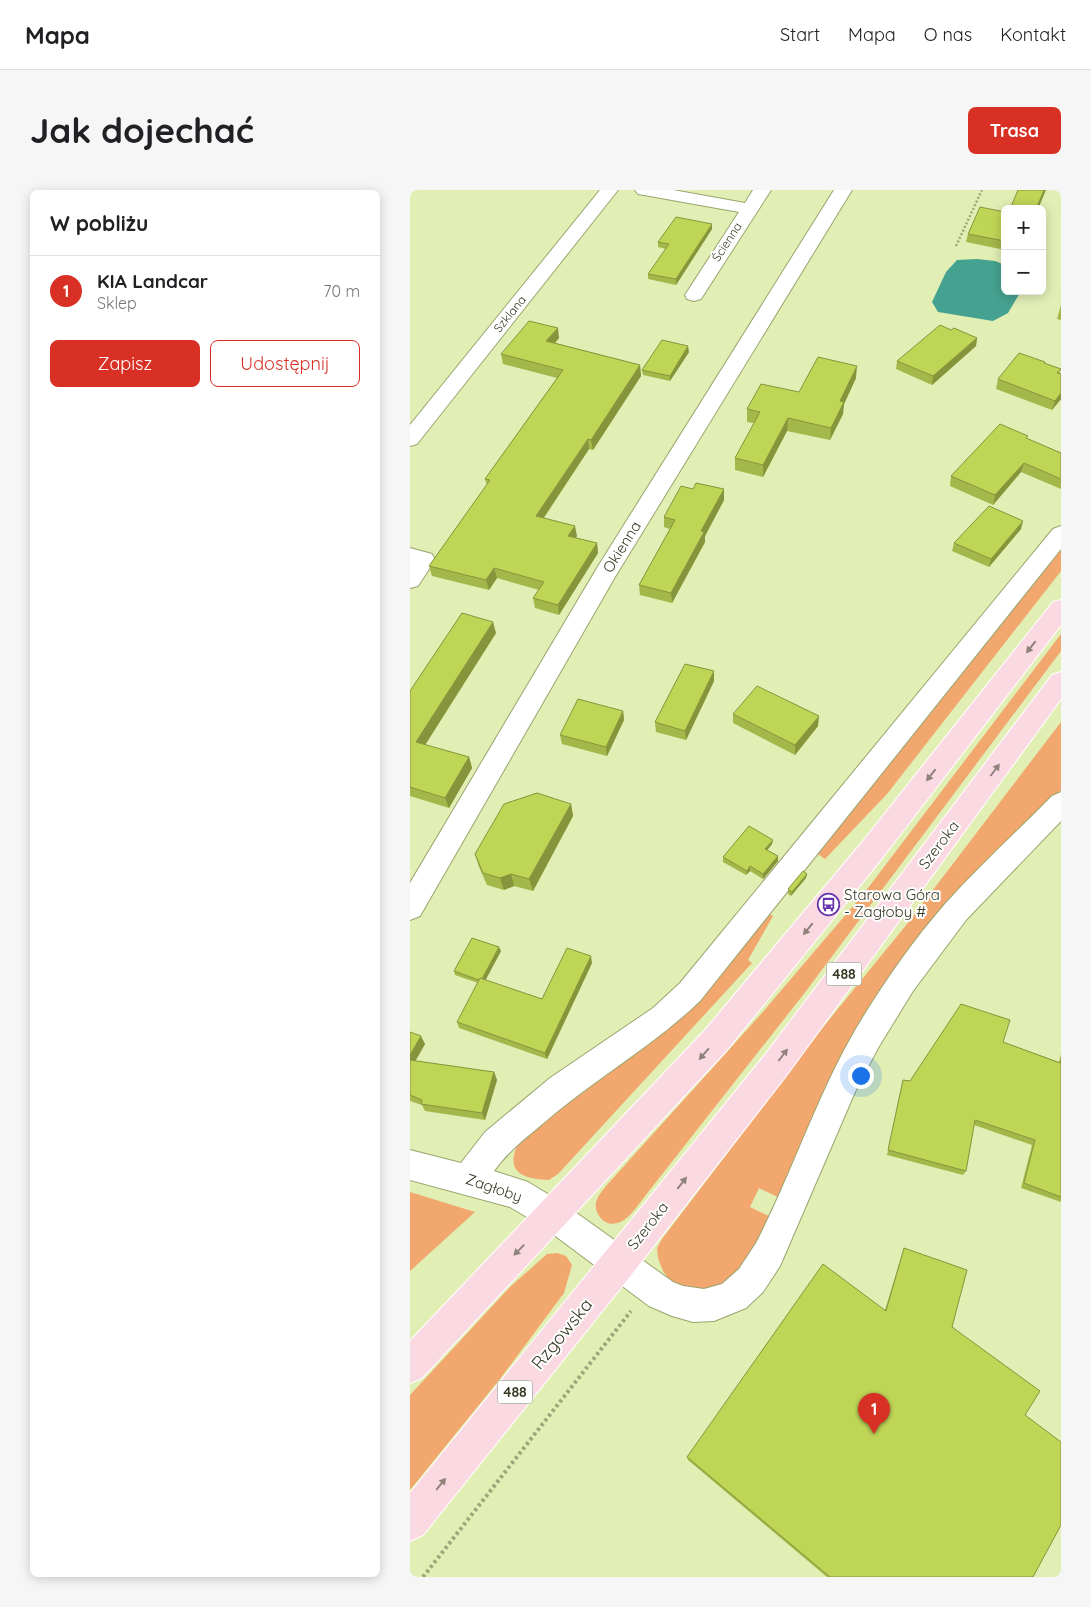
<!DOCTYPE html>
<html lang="pl">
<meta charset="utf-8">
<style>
:root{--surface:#fff;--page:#f6f6f6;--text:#202124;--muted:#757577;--line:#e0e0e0;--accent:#d93025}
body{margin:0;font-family:Quicksand,sans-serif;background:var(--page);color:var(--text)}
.controls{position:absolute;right:15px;top:15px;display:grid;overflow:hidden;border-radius:8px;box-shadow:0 2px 12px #0003}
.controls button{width:45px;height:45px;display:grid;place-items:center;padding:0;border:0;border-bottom:1px solid var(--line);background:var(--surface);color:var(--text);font:25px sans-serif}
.you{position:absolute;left:450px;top:885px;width:18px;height:18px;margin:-12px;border:4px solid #fff;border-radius:50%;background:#1a73e8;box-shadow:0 0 0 8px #1a73e833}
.badge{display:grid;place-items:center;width:32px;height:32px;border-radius:50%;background:var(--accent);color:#fff;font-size:16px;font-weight:700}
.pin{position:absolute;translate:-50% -41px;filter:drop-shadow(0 1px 2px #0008)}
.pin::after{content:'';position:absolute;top:26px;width:18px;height:15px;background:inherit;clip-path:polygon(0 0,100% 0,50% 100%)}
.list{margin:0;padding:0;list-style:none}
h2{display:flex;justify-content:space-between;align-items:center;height:65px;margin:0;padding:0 20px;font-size:21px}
h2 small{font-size:16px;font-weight:400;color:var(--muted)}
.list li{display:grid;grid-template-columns:32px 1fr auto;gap:15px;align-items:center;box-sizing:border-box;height:70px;padding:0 20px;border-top:1px solid var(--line)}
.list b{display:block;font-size:19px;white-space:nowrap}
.list p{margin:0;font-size:16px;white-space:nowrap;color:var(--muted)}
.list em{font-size:16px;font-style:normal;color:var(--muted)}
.actions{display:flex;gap:10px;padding:15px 20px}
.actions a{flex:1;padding:11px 0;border:1px solid var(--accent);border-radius:8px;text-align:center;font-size:18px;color:var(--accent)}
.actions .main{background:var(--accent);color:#fff}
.map{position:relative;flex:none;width:651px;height:1387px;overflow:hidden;border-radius:8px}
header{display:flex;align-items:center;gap:30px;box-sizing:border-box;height:70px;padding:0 25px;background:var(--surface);border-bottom:1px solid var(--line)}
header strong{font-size:24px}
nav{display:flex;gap:28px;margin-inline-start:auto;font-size:18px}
.intro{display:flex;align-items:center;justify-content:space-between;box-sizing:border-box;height:120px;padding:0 30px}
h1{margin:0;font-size:35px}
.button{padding:12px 22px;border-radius:8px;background:var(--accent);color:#fff;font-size:18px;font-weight:700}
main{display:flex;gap:30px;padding:0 30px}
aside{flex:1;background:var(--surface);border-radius:8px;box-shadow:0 2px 12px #0003}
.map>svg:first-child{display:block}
</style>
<header>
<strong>Mapa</strong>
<nav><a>Start</a><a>Mapa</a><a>O nas</a><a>Kontakt</a></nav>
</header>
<div class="intro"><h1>Jak dojechać</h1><a class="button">Trasa</a></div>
<main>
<aside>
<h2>W pobliżu<small></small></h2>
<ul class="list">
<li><span class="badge">1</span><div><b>KIA Landcar</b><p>Sklep</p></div><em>70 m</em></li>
</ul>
<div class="actions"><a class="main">Zapisz</a><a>Udostępnij</a></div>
</aside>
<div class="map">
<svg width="651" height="1387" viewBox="0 0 651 1387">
<rect width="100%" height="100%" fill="#e1eeb4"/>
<g fill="#f1a76d">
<polygon points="651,356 651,381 477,604 415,669 405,662"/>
<path d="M651,444V461L393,805L235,1006C228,1015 218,1031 207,1033C195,1037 184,1024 186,1013C187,1007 192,1001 196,996L352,823L455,702Z"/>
<polygon points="651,532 651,600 521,737 372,1009 349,998 340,1017 363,1028 335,1079 306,1100 274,1100 261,1092 253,1081 248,1068 247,1058 252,1049 414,836 497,734"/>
<path d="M356,722L363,726L338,770L342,773L148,984L139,990C116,989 95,984 107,956L156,912L260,838L283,817Z"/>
<polygon points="0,1002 65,1022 0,1081"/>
<polygon points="147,1063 156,1066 162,1075 154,1103 90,1189 0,1300 0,1205 100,1097 137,1064"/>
</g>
<polygon fill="#46a290" points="567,69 585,71 595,75 595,101 611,101 598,123 583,131 528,122 522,112 536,82 547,70"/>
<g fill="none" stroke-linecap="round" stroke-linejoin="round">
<defs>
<g id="minor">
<polygon points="190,0 208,0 7,254 0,256 0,235"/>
<polygon points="225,0 263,0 335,13 343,0 361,0 291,109 284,111 277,109 275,105 329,22 234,5 228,4"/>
<polygon points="424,0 442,0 205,387 10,726 0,730 0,693 187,378"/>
<path d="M651,336V359L290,811C241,858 181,891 130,936C113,950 97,963 84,981L118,992L154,1014L263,1092L273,1096L294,1099L312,1094L329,1079L346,1053C383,982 407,905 447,837C473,794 502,752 535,714C569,676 607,642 642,606L651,602V631L556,730L503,801L468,858L445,902L370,1076L353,1102L336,1118L304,1131L283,1132L262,1126L239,1116L132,1036L100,1017L0,990V960L51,973L75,942L140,888L243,818L270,793L643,339Z"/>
<polygon points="0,358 22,364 25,370 8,396 0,398"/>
</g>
<g id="major">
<polygon points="651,410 651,435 473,667 317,860 12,1188 0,1193 0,1151 295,840 453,651 643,412"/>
<polygon points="651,482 651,509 376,886 222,1084 13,1345 0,1351 0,1303 354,866 642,485"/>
</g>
</defs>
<use href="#minor" stroke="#9aa56e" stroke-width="2"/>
<use href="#major" stroke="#fff" stroke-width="2"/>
<g stroke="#9ca67a" stroke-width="2.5" stroke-dasharray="2 2" stroke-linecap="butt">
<polyline points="546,56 572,0"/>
<polyline points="603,101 613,103"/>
</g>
<polyline stroke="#9ca67a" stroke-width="4" stroke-dasharray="3 3" stroke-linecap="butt" points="13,1387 221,1121"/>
<use href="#minor" fill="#fff" fill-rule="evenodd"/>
<use href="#major" fill="#fbd9e3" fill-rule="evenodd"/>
</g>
<g fill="#a4b74a">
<polygon points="595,22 595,60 556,52 558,44"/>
<polygon points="302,39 266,95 238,89 238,84 256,59 248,57 248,52"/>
<polygon points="651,115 651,130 647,129"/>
<polygon points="541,140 567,148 566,156 522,195 486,179 487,171"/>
<polygon points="149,148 145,153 230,175 231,186 183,260 179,259 134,328 167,346 165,348 187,353 188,363 149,425 125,418 123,408 129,400 87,388 79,400 22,386 19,376 77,295 75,289 147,188 93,174 91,164"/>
<polygon points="279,162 260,191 233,185 232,180"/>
<polygon points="635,172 634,173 651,179 649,184 651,184 651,209 642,220 586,199 588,189"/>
<polygon points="446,188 434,214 433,224 420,250 377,241 353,287 325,280 325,268 344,233 337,232 337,219 389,202"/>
<polygon points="617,249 651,263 651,299 611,282 583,315 540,296 541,286"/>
<polygon points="314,310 295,346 295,352 262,413 230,405 229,395 260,339 254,337 254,327"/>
<polygon points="611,339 579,377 542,361 544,353"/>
<polygon points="86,443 15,555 59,567 62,578 39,618 0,606 0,501"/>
<polygon points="304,481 304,491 276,550 246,542 245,532"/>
<polygon points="213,521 214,530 197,566 152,554 150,545"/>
<polygon points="323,524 408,536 385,565 323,533"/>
<polygon points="161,614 163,626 123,701 104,696 94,700 77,695 69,677 65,664"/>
<polygon points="362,654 357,660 368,666 368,671 353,689 340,681 336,685 313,672 313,667"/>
<polygon points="396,688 381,706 378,704 378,699"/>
<polygon points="91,761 75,790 132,809 182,773 137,869 49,838 47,832 68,793 45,785 44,781"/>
<polygon points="0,842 15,854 5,871 84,882 87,890 75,930 15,921 12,915 0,911"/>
<polygon points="593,852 649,872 651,864 651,1012 611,998 622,955 564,935 556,981 553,985 477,965 493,890 500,891"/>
<polygon points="494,1058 542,1137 615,1225 623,1387 417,1387 278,1270 277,1267 475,1120"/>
</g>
<g fill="#86953c">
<polygon points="634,0 636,0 628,19 626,19"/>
<polygon points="302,34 302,39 266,95 266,89"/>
<polygon points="148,138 149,148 138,161 136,151"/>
<polygon points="567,148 566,156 522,195 523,186"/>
<polygon points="278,156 279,162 260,191 260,186"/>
<polygon points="230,175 231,186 183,260 181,250"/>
<polygon points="447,176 446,188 434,214 433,224 420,250 421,238 430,211"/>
<polygon points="651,203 651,209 642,220 645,211"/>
<polygon points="378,228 377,241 353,287 353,275"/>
<polygon points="178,249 179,259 128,336 126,326"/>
<polygon points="614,273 611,282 583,315 585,305"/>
<polygon points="314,299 314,310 295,346 295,352 262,413 261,403 291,341"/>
<polygon points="613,331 611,339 579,377 581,369"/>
<polygon points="165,336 167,346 160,356 158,346"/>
<polygon points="187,353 188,363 149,425 148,415"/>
<polygon points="84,378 87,388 79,400 76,390"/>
<polygon points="83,432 86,443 10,563 6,552"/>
<polygon points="304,481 304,491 276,550 275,541"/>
<polygon points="213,521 214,530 197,566 196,557"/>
<polygon points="409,526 408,536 385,565 385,555"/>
<polygon points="59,567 62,578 39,618 35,608"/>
<polygon points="161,614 163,626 123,701 119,689"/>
<polygon points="363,650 362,654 355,663 355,659"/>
<polygon points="368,666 368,671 353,689 353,684"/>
<polygon points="340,676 340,681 336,685 337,681"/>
<polygon points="101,684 104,696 94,700 90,688"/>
<polygon points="397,684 396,688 381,706 382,702"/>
<polygon points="89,757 91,761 73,795 71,791"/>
<polygon points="181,766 182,773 137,869 135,863"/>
<polygon points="11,846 15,854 2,877 0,874 0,865"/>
<polygon points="84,882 87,890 75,930 72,923"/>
</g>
<g fill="#bfd556" stroke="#86953c">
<polygon points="608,0 634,0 626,19 600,19"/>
<polygon points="570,17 595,22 595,51 558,44"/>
<polygon points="266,27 302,34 266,89 238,84 259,54 248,52"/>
<polygon points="119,131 148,138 136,151 230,175 181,250 178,249 126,326 165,336 158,346 187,353 148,415 123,408 134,392 84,378 76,390 19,376 80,290 75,289 153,180 91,164"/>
<polygon points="530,135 541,140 544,138 567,148 523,186 487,171"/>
<polygon points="252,150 278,156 260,186 232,180"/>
<polygon points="609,163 635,172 634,173 651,179 647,183 651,184 651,203 645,211 588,189"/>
<polygon points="408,167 447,176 430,211 434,212 421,238 378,228 353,275 325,268 350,222 337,219 351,194 389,202"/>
<polygon points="590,234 618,246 616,248 651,263 651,289 614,273 585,305 541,286"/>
<polygon points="286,293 314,299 291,341 294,342 261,403 229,395 265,330 254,327 271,296 283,299"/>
<polygon points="579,316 613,331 581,369 544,353"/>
<polygon points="52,423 83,432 6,552 59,567 35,608 0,597 0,501"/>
<polygon points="275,474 304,481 275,541 245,532"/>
<polygon points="347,496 409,526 385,555 323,524"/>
<polygon points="168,509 213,521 196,557 150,545"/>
<polygon points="127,603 161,614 119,689 101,684 90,688 73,683 65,664 94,614"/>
<polygon points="339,636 363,650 355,659 368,666 353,684 340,676 337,681 313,667"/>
<polygon points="393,681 397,684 382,702 378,699"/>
<polygon points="62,748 89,757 72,789 70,788 69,790 44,781"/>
<polygon points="157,758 181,766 135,863 47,832 70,788 132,809"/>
<polygon points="551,814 600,830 593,852 650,873 651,869 651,1007 614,993 625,950 565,930 556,981 478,960 493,890 500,891"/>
<polygon points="0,842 11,846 0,865"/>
<polygon points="0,870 84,882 72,923 11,914 12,910 0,905"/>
<polygon points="494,1058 557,1080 542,1137 630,1201 615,1225 651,1252 651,1335 623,1387 420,1387 277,1267 413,1074 476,1121"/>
</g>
<defs><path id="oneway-solid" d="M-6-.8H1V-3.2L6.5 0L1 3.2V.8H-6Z" transform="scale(1.25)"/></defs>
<g fill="#8f827a">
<use href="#oneway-solid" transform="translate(621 457) rotate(128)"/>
<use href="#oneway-solid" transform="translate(585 580) rotate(-53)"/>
<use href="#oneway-solid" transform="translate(521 585) rotate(128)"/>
<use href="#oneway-solid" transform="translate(398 739) rotate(129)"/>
<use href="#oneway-solid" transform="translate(294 864) rotate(131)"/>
<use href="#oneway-solid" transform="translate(373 865) rotate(-53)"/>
<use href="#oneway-solid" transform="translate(272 993) rotate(-52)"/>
<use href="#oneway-solid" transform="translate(109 1060) rotate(134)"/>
<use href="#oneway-solid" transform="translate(31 1294) rotate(-51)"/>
</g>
<defs>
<symbol id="bus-ring" viewBox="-11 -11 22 22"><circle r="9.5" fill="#fff" stroke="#6634ab" stroke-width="1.5"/><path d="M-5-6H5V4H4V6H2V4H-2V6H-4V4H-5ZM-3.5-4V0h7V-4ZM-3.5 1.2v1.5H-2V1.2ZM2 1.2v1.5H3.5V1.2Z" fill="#6634ab"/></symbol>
</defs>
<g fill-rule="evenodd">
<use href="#bus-ring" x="406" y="702" width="25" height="25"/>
</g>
<g text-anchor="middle" stroke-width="4" stroke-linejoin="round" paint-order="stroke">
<g font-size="12" fill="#373b24" stroke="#fff">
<text transform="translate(317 52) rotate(-57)" y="4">Ścienna</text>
<text transform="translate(100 124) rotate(-51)" y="4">Szklana</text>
</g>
<g fill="#fff" stroke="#737666" stroke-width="1">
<rect x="416.5" y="772.5" width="35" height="23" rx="4"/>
<rect x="87.5" y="1190.5" width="35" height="23" rx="4"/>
</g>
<g font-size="14" font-weight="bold" fill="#373b24">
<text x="434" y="789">488</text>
<text x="105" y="1207">488</text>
</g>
<g font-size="15" fill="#373b24" stroke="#fff">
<text transform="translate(212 357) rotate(-58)" y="5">Okienna</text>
<text transform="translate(529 655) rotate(-53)" y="5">Szeroka</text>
<text transform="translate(84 998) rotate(19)" y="5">Zagłoby</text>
<text transform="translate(238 1036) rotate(-52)" y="5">Szeroka</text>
</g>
<g font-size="15" fill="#373b24" stroke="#fff" text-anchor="start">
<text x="434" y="710">Starowa Góra<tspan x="434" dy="17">- Zagłoby #</tspan></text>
</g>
<g font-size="18" fill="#373b24" stroke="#fff">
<text transform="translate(152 1144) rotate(-51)" y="6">Rzgowska</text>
</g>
</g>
</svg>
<div class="controls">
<button>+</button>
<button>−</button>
</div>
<div class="you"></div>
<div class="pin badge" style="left:464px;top:1244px">1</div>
</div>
</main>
